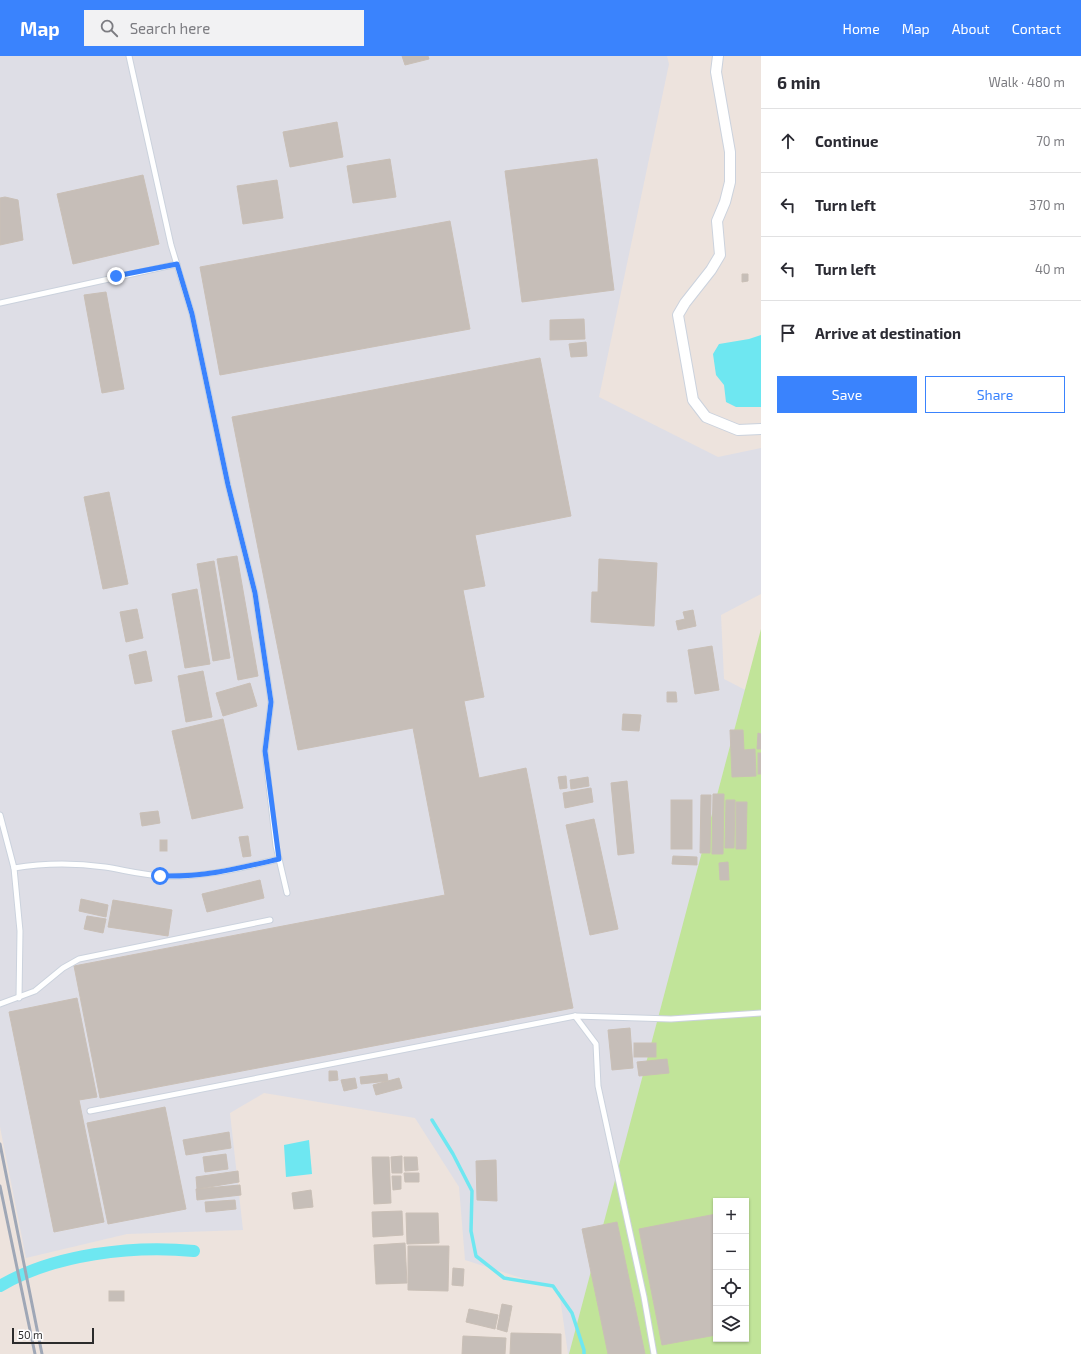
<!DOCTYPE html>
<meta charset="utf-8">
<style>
:root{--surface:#fff;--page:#f2f2f3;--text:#2b2b33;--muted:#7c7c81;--line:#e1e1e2;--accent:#3a83fd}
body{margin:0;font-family:"Exo 2",sans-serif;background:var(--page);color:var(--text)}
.controls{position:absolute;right:12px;bottom:12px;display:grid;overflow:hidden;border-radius:0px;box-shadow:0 1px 3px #0004}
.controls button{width:36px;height:36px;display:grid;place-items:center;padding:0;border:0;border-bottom:1px solid var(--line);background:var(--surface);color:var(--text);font:20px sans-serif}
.scale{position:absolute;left:12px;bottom:10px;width:82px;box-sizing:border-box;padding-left:4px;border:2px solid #2b2b2b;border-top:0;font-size:11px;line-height:14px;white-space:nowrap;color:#2b2b2b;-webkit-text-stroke:3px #fff;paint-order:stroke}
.stop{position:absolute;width:12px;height:12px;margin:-9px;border:3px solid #3a83fd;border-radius:50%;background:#fff}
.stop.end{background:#3a83fd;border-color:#fff;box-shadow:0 1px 4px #0008}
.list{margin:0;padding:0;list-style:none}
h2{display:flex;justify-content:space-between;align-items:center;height:52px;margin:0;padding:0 16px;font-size:17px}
h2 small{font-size:13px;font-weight:400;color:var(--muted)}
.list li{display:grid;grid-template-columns:26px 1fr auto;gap:12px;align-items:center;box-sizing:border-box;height:64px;padding:0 16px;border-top:1px solid var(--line)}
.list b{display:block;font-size:15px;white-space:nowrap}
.list em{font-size:13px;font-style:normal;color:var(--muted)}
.actions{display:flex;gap:8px;padding:12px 16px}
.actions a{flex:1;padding:9px 0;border:1px solid var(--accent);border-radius:0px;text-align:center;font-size:14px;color:var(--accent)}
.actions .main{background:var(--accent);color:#fff}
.icon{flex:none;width:22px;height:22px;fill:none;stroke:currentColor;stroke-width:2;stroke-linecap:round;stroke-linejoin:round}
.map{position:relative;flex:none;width:761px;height:1298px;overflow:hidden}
header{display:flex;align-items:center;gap:24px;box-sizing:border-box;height:56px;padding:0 20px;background:var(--accent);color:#fff}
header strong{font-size:19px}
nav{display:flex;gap:22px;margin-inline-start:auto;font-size:14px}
.search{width:280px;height:36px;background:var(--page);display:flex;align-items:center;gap:10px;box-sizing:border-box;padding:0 14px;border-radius:0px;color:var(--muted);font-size:15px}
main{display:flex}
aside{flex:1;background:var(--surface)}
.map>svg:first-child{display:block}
</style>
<header>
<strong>Map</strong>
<div class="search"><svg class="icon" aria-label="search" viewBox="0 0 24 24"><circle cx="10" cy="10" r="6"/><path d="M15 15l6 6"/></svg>Search here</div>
<nav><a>Home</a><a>Map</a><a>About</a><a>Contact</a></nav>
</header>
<main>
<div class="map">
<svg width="761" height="1298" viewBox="0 0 761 1298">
<rect width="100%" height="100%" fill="#ede3dd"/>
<path fill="#dedee6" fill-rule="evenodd" d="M0,0H667L669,8L599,341L718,401L761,392V538L721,559L724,623L761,642V1298H568L559,1234L465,1204L459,1131L415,1062L264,1037L230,1057L243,1174L127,1178L26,1202L0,1071ZM716,1145H746V1283H716Z"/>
<path fill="#c1e499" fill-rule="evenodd" d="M761,573V1298H569ZM716,1145H746V1283H716Z"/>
<g fill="#6ee7f1">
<polygon points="761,279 761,351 736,351 726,346 724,329 716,319 713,298 719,288 749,283"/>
<polygon points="309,1084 312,1118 286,1121 284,1089"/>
</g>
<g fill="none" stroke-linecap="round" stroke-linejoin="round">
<polyline stroke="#6ee7f1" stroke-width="3.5" points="432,1064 453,1098 472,1135 471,1175 476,1200 504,1222 553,1230 572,1257 584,1294 584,1298"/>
<path stroke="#6ee7f1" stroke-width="12" d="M0,1230C54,1198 133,1189 194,1195"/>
</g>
<g fill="#c6beb8" stroke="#c9bfb6">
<polygon points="402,0 428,0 429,3 405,9"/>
<polygon points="337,66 343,101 290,111 283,76"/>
<polygon points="390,103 396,141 353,147 347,110"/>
<polygon points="597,103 614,234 522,246 505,115"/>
<polygon points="143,119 159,188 73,208 57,138"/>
<polygon points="277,124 283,162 243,168 237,130"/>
<polygon points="5,141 18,144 23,184 0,189 0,142"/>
<polygon points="450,165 470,273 220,319 200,211"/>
<polygon points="742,218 748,218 748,225 742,226"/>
<polygon points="106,236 124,333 102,337 84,239"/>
<polygon points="584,263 585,283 550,284 550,264"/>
<polygon points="586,286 587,300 571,301 569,288"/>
<polygon points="540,302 571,460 475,479 485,530 463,534 484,641 464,645 479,722 526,712 573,952 100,1042 74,910 445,839 413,672 298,694 232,361"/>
<polygon points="109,436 128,528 103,533 84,441"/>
<polygon points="237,500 258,620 238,624 217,503"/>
<polygon points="599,503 657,507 654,570 591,566 592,536 598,536"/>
<polygon points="214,505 230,602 213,605 197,508"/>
<polygon points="197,533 210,608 185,612 172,538"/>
<polygon points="137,553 143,582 126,586 120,556"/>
<polygon points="693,554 696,570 678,574 676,565 685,563 683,556"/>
<polygon points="712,590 719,634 695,638 688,594"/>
<polygon points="146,595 152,625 135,628 129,599"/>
<polygon points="203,615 212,661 186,666 178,620"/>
<polygon points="250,627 257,650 223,660 216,637"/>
<polygon points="667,636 676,636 677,646 667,646"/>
<polygon points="623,658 641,659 639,675 622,674"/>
<polygon points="223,663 243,752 192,763 172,675"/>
<polygon points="730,674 743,674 744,694 755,693 756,720 732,721"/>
<polygon points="758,677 761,678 761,693 757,693"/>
<rect x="758" y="697" width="3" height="21"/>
<polygon points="566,720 567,732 560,733 558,721"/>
<polygon points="588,721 589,730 571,733 570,724"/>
<polygon points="627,725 634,797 618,799 611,727"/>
<polygon points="591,732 593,746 565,752 563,737"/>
<polygon points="713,738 724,738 723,798 712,798"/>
<polygon points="701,739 711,739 710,797 700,797"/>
<rect x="671" y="744" width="21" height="49"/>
<polygon points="726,744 735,744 734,792 725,792"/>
<polygon points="736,746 747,746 746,793 736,793"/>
<polygon points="158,755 160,767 142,770 140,757"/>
<polygon points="594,763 618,873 590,879 566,769"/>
<polygon points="248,780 251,800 243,801 239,781"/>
<rect x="160" y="784" width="7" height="11"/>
<polygon points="673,800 697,801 697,809 672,808"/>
<polygon points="728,806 729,824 720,824 719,807"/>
<polygon points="260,824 264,842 207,856 202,838"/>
<polygon points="81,843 108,849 106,861 79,855"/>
<polygon points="113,844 172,854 168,880 108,871"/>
<polygon points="87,860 106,863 103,877 84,873"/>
<polygon points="77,942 97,1041 79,1044 104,1166 54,1176 9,956"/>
<polygon points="630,972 633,1012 612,1014 608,974"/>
<rect x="634" y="987" width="22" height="14"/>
<polygon points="667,1003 669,1017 639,1020 637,1006"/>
<polygon points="329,1015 337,1015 338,1024 329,1025"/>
<polygon points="387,1018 388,1025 361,1028 360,1021"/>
<polygon points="355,1022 357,1032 344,1035 341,1024"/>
<polygon points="399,1022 402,1032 376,1039 373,1029"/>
<polygon points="165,1051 186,1153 108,1168 87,1067"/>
<polygon points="229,1076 231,1092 186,1099 183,1084"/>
<polygon points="226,1098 228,1113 205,1116 203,1101"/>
<polygon points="402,1100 402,1117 392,1117 391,1101"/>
<polygon points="372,1101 389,1101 391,1147 374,1148"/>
<polygon points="404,1101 417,1101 418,1114 405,1115"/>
<polygon points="496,1104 497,1145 477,1144 476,1105"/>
<polygon points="238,1115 239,1126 197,1133 196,1121"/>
<polygon points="404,1117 419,1117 419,1126 405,1126"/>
<polygon points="392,1120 401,1120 401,1133 393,1134"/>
<polygon points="240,1129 241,1139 197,1144 196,1133"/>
<polygon points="311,1134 313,1151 294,1153 292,1137"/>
<polygon points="235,1144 236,1153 206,1156 205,1146"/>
<polygon points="402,1155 403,1179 373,1181 372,1156"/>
<polygon points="406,1157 438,1157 439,1187 407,1188"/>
<polygon points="716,1158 716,1279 662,1289 639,1173"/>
<polygon points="617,1166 645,1298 608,1298 582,1173"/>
<polygon points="405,1187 407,1227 376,1228 374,1189"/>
<polygon points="408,1190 449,1190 448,1235 408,1234"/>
<polygon points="453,1212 464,1213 463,1230 452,1229"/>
<rect x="109" y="1235" width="15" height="10"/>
<polygon points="502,1248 512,1250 507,1276 497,1273"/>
<polygon points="469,1253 498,1259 495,1273 466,1266"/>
<polygon points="511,1277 561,1278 561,1298 510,1298"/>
<polygon points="463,1280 506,1282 505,1298 462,1298"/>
</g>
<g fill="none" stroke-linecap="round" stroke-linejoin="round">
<defs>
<g id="lane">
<polyline points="129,0 171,189 192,258 228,429 255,537 271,646 265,695 276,790 287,837"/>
<polyline points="0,247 177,208"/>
<polyline points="0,759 14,812 20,875 19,942"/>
<path d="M14,812C44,807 75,807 105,811C124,814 143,819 162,820C203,822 240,812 279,803"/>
<polyline points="0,948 35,935 63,912 79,903 270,864"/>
<polyline points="575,960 596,988 598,1030 644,1241 654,1298"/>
<polyline points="90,1055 575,960 671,963 761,957"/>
</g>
<polyline id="street" points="718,0 716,16 730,96 730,126 725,146 717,165 720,199 711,214 685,247 678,259 693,344 706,361 738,374 761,373"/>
</defs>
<use href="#lane" stroke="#cbd2dd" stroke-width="7"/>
<use href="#street" stroke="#cbd2dd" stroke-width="12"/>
<use href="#lane" stroke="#fff" stroke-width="5"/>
<use href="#street" stroke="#fff" stroke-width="10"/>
<g stroke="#9fa7b6" stroke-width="3">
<polyline points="0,1088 42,1298"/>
<polyline points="0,1130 35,1298"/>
</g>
</g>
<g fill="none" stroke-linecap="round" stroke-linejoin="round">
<path stroke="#3a83fd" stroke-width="5" d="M116,220L177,208L192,258L228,429L255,537L271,646L265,695L279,803C236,813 205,821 160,820"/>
</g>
</svg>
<div class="controls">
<button>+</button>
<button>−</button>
<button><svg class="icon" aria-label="locate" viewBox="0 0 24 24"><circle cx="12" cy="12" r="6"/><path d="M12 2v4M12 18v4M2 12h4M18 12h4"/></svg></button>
<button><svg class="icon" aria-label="layers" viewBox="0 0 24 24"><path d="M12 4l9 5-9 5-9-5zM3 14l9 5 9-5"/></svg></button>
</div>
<div class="scale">50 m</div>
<div class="stop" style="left:160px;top:820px"></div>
<div class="stop end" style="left:116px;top:220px"></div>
</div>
<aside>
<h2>6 min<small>Walk · 480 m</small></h2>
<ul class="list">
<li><svg class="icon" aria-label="ahead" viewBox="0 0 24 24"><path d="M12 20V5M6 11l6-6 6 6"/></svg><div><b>Continue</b></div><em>70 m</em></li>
<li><svg class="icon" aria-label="left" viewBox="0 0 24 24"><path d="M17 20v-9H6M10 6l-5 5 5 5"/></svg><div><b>Turn left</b></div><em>370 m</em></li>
<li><svg class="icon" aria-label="left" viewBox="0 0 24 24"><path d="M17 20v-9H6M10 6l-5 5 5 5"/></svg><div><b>Turn left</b></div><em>40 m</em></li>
<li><svg class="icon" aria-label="arrive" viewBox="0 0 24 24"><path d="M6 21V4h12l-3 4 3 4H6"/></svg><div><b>Arrive at destination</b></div></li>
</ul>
<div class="actions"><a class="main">Save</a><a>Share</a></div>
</aside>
</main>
